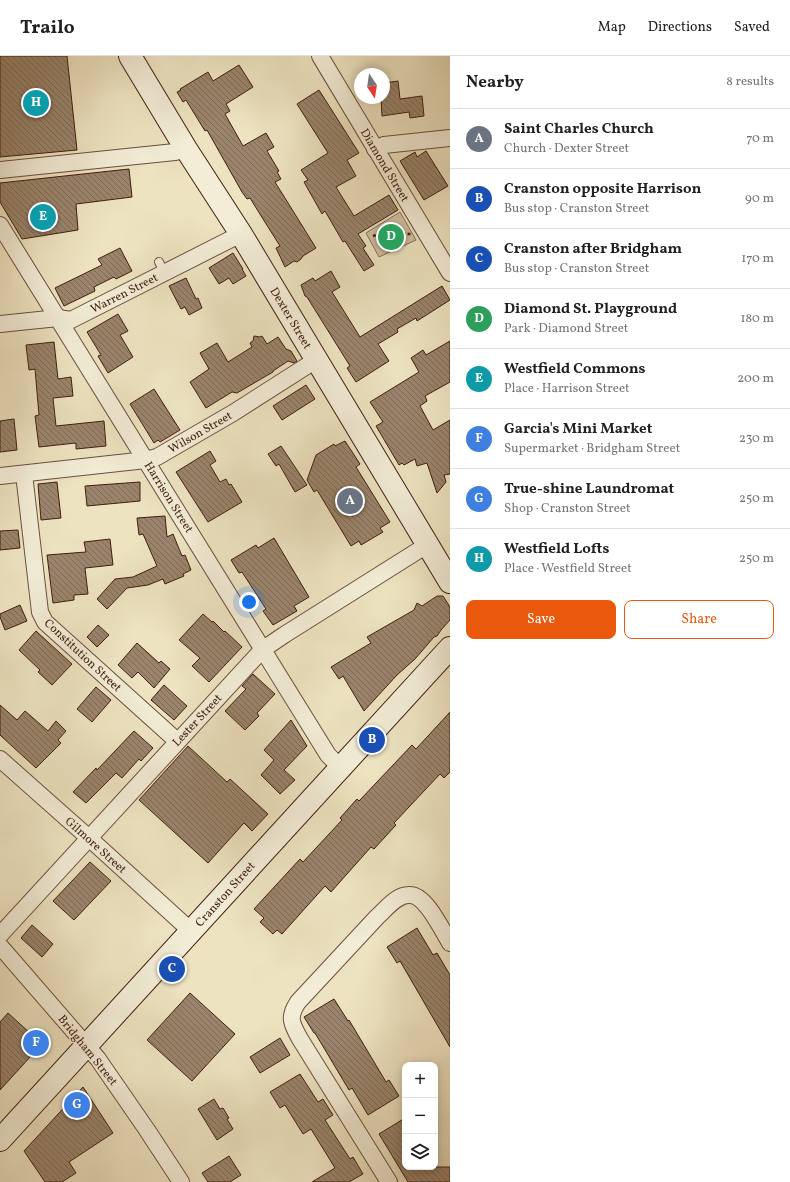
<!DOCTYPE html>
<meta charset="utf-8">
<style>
:root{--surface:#fff;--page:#f2f2f2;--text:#202124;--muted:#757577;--line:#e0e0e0;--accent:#ea580c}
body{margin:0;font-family:Vollkorn,serif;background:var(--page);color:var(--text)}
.controls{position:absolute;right:12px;bottom:12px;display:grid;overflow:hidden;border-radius:8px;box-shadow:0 2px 10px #0003}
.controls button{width:36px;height:36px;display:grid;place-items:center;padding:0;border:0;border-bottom:1px solid var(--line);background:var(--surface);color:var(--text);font:20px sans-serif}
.compass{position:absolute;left:354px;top:12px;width:36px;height:36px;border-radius:50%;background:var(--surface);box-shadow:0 2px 10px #0003;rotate:167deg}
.you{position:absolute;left:249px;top:546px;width:14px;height:14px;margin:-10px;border:3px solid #fff;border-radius:50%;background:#1a73e8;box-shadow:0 0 0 6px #1a73e833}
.badge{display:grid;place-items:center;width:26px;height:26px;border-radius:50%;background:var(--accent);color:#fff;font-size:13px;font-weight:700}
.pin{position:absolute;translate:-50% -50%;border:2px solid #fff;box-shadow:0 1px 4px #0006}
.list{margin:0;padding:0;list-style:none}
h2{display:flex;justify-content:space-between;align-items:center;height:52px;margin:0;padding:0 16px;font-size:17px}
h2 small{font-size:13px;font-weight:400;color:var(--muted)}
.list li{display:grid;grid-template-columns:26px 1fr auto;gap:12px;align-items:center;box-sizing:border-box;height:60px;padding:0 16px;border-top:1px solid var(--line)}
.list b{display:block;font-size:15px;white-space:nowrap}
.list p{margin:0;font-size:13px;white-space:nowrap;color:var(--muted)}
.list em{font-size:13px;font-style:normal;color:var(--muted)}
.actions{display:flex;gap:8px;padding:12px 16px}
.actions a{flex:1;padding:9px 0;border:1px solid var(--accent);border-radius:8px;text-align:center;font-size:14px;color:var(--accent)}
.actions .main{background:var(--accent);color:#fff}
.icon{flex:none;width:22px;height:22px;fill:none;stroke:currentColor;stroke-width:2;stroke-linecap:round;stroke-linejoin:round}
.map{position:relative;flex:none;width:450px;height:1126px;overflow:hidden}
header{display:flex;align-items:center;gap:24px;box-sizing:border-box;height:56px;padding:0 20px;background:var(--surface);border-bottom:1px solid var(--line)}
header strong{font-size:19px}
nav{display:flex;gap:22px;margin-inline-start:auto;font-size:14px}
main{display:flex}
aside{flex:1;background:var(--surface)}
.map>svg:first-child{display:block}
</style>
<header>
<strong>Trailo</strong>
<nav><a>Map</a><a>Directions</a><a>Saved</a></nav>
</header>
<main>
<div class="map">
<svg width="450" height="1126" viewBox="0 0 450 1126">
<defs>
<pattern id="building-back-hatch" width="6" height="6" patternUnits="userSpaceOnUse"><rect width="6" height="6" fill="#9a846c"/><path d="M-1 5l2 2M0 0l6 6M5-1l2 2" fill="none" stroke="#7f6b57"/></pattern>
</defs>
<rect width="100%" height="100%" fill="#ede3c1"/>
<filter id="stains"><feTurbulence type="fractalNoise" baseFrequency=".005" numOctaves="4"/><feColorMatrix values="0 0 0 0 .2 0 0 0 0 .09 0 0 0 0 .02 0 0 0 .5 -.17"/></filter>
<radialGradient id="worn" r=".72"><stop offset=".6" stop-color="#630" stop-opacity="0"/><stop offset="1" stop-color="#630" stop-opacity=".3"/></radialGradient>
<polygon fill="#d0c2a3" stroke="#887059" points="400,156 416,184 379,201 366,177"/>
<g fill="url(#building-back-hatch)" stroke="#401e0f">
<polygon points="0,0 67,0 77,94 0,101"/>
<polygon points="239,9 253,31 226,48 230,55 225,58 243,90 266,77 274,91 267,95 279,115 277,116 281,123 275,126 316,192 303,200 301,203 297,206 294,205 285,211 276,192 280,190 263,163 250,142 247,143 242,136 207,74 205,75 186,44 183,46 177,36 181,34 180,33 208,16 213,25"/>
<polygon points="398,25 400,43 422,40 424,60 410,62 409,56 382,60 381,42 384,42 384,27"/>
<polygon points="319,34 359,97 347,104 356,120 336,131 354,160 389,139 398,154 358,178 366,190 363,192 374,209 364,215 345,185 343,186 325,155 322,158 304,126 308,124 301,114 328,97 297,48"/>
<polygon points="426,95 448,130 424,144 400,105 415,96 417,101"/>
<polygon points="129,113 132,141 76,148 78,174 22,183 0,146 0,127"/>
<polygon points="120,192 132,215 116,223 114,221 94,231 95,235 64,250 55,232 102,209 98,203"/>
<polygon points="233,197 243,213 242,213 246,220 233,228 229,222 219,228 209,212"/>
<polygon points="331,215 340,231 332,236 360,281 442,230 450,244 417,265 416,262 397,273 398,276 378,288 389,305 356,326 347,312 350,310 307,241 305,240 301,229 313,222 315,225"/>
<polygon points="186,222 196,243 198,242 202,252 189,259 185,251 181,253 169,230"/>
<polygon points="118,258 128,275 120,279 133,301 108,317 98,300 101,299 87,276"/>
<polygon points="254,280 260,281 262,280 267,288 278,281 286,293 291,295 297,305 294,307 288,305 273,315 273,316 237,337 232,336 206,352 190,326 209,313 200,297 217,287 228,306 252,291 250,287 253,285"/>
<polygon points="450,285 450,326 425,340 427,345 420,350 433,374 450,364 450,418 444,419 446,426 437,437 427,407 417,410 415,403 404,409 402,407 399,409 376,370 383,366 370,346 419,316 411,302 423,294 426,299"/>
<polygon points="54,286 58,323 71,321 73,340 53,342 56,370 104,365 106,390 76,393 76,387 39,391 35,360 39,359 35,313 29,314 26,289"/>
<polygon points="306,329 315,343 282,364 273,350"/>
<polygon points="154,333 180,374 160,386 158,384 154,387 130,348"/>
<polygon points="14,363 17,394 0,396 0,365"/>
<polygon points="345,385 360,408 356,411 390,466 380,472 383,476 361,489 359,485 351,490 317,434 314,436 307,424 316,399 334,388 335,390"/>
<polygon points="281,390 307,429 295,436 279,408 276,410 268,398"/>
<polygon points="210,395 216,405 210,409 220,426 226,423 229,429 231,428 242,446 208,466 176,416"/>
<polygon points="57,426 61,462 41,464 38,428"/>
<polygon points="140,426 140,445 87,450 85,430"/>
<polygon points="165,460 167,481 173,478 182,500 185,499 191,514 183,518 184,520 165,528 163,523 148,529 127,532 107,553 97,543 115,523 133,521 157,510 143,478 139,479 137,462"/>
<polygon points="18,474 20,492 0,494 0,475"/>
<polygon points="274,482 309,541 294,550 297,555 273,569 263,555 266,553 242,516 239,517 231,504 256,489 258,492"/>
<polygon points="110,483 113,509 85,512 88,538 74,539 74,544 53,547 47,499 86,496 84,486"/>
<polygon points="437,540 443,540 450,551 450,564 441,574 437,580 434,581 415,603 397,619 364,655 343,620 339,623 331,611 371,587 367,581 414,554 417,547 422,550"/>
<polygon points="20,549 27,565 5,574 0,561 0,558"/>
<polygon points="203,558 212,566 213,565 224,576 225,575 242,591 209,626 192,610 200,602 179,584"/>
<polygon points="98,569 109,579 97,591 87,581"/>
<polygon points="36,575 72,608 52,629 38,616 40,614 19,594"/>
<polygon points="137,587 159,607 161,605 170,613 154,632 138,616 132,622 118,609"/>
<polygon points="253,618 275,638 257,657 259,660 245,674 225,655 246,633 242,630"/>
<polygon points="164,629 187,650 174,664 151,644"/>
<polygon points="96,631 111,644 92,666 77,653"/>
<polygon points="0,649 17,664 25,655 48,675 56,665 66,675 58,684 61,687 36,712 0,679"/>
<polygon points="450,656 450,716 444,722 440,718 394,767 396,769 374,793 371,791 331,836 325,830 282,878 277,874 273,878 260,866 264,862 254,853 300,803 303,806 342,764 340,762 357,743 359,745 412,689 416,693"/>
<polygon points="291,664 307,690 284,714 295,724 280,738 261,719 274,704 264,694"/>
<polygon points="134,675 153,692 141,705 139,703 122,722 116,717 86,747 73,736 96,712 97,714"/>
<polygon points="188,690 227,726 230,723 268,758 252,775 244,767 208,807 139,744"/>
<polygon points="90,806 111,825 74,864 53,845"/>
<polygon points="32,869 53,888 42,901 21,882"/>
<polygon points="417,872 433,899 437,897 450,919 450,991 400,905 397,907 387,891"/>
<polygon points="190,937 235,978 192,1025 147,984"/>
<polygon points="334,943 348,965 349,964 386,1026 389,1024 399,1040 368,1059 352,1032 349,1034 315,977 314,977 304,961"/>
<polygon points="8,957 42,988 0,1034 0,966"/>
<polygon points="280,982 290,999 260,1017 250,1001"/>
<polygon points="300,1018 318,1046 323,1043 333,1059 325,1064 350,1103 353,1101 363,1118 349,1126 312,1126 335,1112 311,1073 303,1078 285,1049 280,1052 270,1036"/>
<polygon points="83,1031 113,1077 69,1106 76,1117 62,1126 45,1126 24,1095"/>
<polygon points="214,1043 220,1053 223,1052 229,1062 227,1063 233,1073 217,1084 198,1053"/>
<polygon points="405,1062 405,1111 450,1111 450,1126 408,1126 379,1078"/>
<polygon points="229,1100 241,1119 230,1126 208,1126 202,1117"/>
</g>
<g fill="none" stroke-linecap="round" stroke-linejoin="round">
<defs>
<polyline id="lane" points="159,206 164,216"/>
<g id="street">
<polyline points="320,0 450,217"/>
<polyline points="375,93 384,89 450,82"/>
<polyline points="0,114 175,96 186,93"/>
<polyline points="0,169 328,699 340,711"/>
<polyline points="0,268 58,262 71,264 241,178"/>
<polyline points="24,418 40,556 45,566 177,685"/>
<polyline points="0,420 146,404 157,401 233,357 316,304"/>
<polyline points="0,703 89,782 191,875"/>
<polyline points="0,879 262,594 284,579 427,489"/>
<polyline points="0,890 98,1003 147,1074 181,1126"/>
<path d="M389,1126L300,983C291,967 288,961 298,946L377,861C386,853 397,838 410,839C426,839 442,874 450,887"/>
</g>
<g id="secondary">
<polyline points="130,0 186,93 241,178 450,526"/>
<polyline points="0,1084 450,592"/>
</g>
</defs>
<use href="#lane" stroke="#6b4f3c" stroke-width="10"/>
<use href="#street" stroke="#6b4f3c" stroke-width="18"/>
<use href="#secondary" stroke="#401e0f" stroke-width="24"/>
<polyline stroke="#401e0f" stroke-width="2.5" stroke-dasharray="3 2" stroke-linecap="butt" points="373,180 383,177 411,178"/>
<use href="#lane" stroke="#f3edd7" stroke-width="8"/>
<use href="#street" stroke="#f3edd7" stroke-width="16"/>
<use href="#secondary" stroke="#f3edd7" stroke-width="22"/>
</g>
<g text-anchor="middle" stroke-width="3" stroke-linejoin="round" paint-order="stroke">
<g font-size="12" fill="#401e0f" stroke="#f3edd7">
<text transform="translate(385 109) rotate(59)" y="4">Diamond Street</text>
<text transform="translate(124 237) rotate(-27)" y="4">Warren Street</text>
<text transform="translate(291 262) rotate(59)" y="4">Dexter Street</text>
<text transform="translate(200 376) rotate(-30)" y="4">Wilson Street</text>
<text transform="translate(169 441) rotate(58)" y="4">Harrison Street</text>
<text transform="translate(83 599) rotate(43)" y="4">Constitution Street</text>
<text transform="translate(197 664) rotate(-47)" y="4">Lester Street</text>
<text transform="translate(96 789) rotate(42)" y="4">Gilmore Street</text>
<text transform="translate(225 838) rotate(-48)" y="4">Cranston Street</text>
<text transform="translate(88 994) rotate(51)" y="4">Bridgham Street</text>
</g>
</g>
<rect width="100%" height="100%" filter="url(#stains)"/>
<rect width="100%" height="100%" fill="url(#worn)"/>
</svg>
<div class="controls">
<button>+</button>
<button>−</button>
<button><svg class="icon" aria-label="layers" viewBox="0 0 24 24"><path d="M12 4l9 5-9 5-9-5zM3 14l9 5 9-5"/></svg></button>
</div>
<svg class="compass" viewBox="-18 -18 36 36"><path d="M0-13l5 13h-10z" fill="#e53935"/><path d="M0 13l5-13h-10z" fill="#757577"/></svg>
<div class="you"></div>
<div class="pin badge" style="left:350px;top:445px;background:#6b7280">A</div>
<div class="pin badge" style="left:372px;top:684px;background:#1a4fb4">B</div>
<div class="pin badge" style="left:172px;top:913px;background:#1a4fb4">C</div>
<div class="pin badge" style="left:391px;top:181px;background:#2e9e5b">D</div>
<div class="pin badge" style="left:43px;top:161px;background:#0f9aa8">E</div>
<div class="pin badge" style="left:36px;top:987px;background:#3f7fe0">F</div>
<div class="pin badge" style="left:77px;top:1049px;background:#3f7fe0">G</div>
<div class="pin badge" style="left:36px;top:47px;background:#0f9aa8">H</div>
</div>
<aside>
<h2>Nearby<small>8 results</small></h2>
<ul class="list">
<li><span class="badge" style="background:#6b7280">A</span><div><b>Saint Charles Church</b><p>Church · Dexter Street</p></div><em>70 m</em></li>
<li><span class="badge" style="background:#1a4fb4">B</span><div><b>Cranston opposite Harrison</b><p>Bus stop · Cranston Street</p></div><em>90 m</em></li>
<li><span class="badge" style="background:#1a4fb4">C</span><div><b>Cranston after Bridgham</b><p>Bus stop · Cranston Street</p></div><em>170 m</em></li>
<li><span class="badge" style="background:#2e9e5b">D</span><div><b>Diamond St. Playground</b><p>Park · Diamond Street</p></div><em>180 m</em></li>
<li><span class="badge" style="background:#0f9aa8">E</span><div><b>Westfield Commons</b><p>Place · Harrison Street</p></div><em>200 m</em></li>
<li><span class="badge" style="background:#3f7fe0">F</span><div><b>Garcia's Mini Market</b><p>Supermarket · Bridgham Street</p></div><em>230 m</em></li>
<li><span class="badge" style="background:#3f7fe0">G</span><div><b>True-shine Laundromat</b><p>Shop · Cranston Street</p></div><em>250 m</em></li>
<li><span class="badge" style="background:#0f9aa8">H</span><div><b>Westfield Lofts</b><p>Place · Westfield Street</p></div><em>250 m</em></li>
</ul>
<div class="actions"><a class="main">Save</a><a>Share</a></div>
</aside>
</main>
